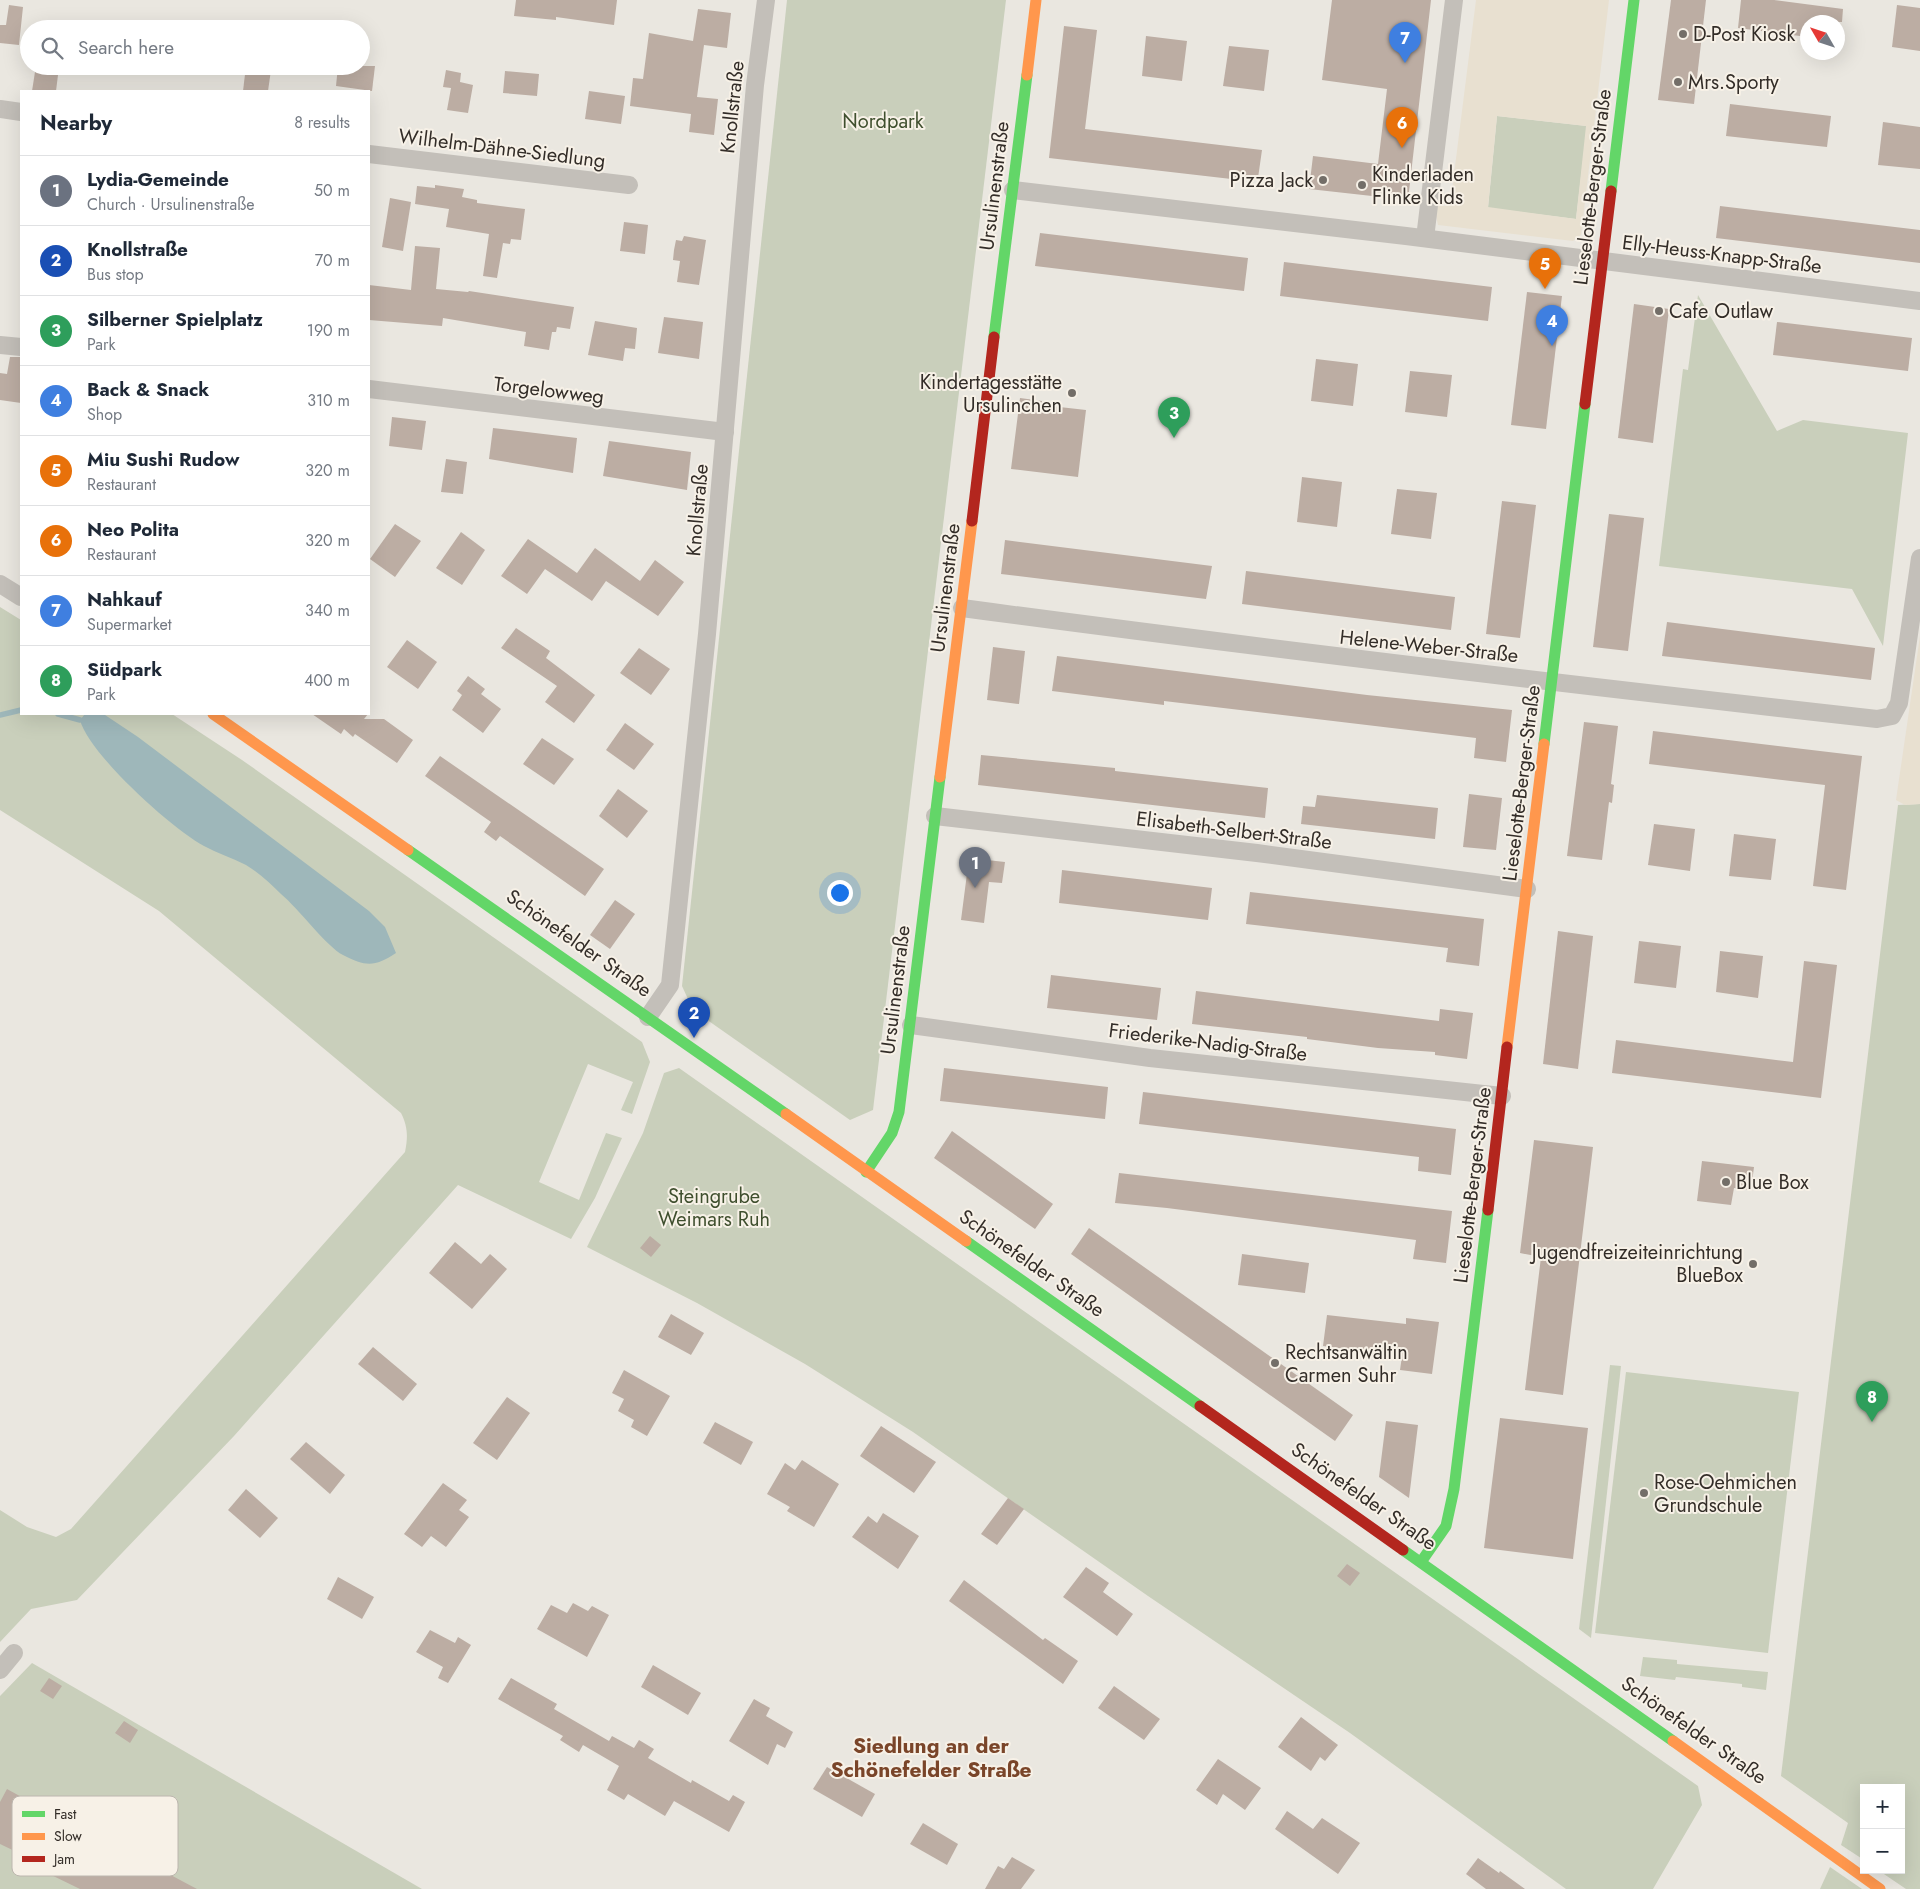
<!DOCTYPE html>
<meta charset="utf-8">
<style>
:root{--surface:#fff;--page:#f2f2f3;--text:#1f2937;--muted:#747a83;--line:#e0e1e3;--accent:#736e68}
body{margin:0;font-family:Jost,sans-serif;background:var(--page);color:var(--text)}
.controls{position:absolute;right:15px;bottom:15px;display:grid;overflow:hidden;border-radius:0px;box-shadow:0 5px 20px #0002}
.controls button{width:45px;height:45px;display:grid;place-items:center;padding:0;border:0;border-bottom:1px solid var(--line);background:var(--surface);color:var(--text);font:25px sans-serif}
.compass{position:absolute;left:1800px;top:15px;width:45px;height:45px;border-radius:50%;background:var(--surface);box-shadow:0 5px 20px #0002;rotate:309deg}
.you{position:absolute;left:839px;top:892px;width:18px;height:18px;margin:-12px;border:4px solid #fff;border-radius:50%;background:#1a73e8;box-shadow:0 0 0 8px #1a73e833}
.badge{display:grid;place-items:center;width:32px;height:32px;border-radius:50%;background:var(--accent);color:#fff;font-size:16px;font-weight:700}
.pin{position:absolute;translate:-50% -41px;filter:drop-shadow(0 1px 2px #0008)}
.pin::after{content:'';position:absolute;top:26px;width:18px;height:15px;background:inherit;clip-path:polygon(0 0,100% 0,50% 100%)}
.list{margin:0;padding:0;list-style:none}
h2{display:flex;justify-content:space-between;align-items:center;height:65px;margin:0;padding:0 20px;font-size:21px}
h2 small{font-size:16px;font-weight:400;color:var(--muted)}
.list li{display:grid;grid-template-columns:32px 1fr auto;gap:15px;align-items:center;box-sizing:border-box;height:70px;padding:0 20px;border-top:1px solid var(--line)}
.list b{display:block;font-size:19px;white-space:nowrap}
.list p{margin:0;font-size:16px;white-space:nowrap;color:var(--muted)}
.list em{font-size:16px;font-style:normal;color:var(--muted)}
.icon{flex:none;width:28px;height:28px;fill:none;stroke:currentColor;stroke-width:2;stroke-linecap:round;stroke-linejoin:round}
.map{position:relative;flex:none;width:1920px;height:1889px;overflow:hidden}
.search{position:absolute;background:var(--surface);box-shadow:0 5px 20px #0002;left:20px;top:20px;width:350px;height:55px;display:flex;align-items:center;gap:12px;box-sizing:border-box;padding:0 18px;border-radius:28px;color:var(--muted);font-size:19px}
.panel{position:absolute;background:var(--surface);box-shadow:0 5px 20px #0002;left:20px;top:90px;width:350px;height:625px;border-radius:0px}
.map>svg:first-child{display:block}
</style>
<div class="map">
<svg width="1920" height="1889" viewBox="0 0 1920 1889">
<rect width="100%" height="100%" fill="#eae7e0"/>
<g fill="#c9cfbb">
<polygon points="787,0 1006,0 873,1110 850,1120 693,1010 682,986"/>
<polygon points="1497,116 1587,126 1576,219 1488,208"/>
<polygon points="1698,295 1777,431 1803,420 1908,433 1883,646 1852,589 1659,566 1683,369 1688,370"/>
<path d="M0,607L21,620V714H172L242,760L642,1042L650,1062L632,1114L621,1110L633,1082L588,1064L539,1182L579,1200L606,1133L622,1138L595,1198L571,1239L458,1185L234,1436L77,1600L31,1609L0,1642V1510L27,1527L56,1537L71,1529L405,1152C408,1137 408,1127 401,1113L159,911L0,810Z"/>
<polygon points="1920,804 1920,1889 1906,1889 1878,1870 1901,1870 1901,1788 1864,1788 1864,1860 1841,1845 1848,1823 1781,1776 1898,805"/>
<polygon points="679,1068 1698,1786 1702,1805 1653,1889 1566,1889 1350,1733 1148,1596 913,1432 805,1364 697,1303 587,1247 643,1133 664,1073"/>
<polygon points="1610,1365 1621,1366 1591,1638 1579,1629"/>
<polygon points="1626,1372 1799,1392 1768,1653 1595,1633"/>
<polygon points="1643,1657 1677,1660 1677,1664 1768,1672 1766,1690 1742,1687 1742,1684 1676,1677 1675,1680 1640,1676"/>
<polygon points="32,1663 422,1889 0,1889 0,1696"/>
<polygon points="1830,1867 1862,1889 1820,1889"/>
</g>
<g fill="#e8e0d0" fill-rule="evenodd">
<path d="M1476,0H1609L1581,235L1573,241L1438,225L1435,212L1437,206H1450ZM1497,116L1586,126L1576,219L1488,207Z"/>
<polygon points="1920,636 1920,804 1905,805 1896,800"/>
</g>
<path fill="#9eb7ba" d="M85,714L105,715L138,737L369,911L385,927L396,953C375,967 366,967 343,955C327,947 298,908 281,894C271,884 258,872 246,865C232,858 217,853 204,846C172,829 89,754 80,720Z"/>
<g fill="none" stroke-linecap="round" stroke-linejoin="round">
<g stroke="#9eb7ba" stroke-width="5.5">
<polyline points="58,714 80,720"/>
<polyline points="0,715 21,710"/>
</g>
</g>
<g fill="#bcada3">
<polygon points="516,0 617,0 614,25 556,17 556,20 514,16"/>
<polygon points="1332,0 1431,0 1408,200 1309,189 1313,156 1378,164 1387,89 1322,80"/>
<polygon points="1671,0 1706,0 1694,104 1658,100"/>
<polygon points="1741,0 1774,0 1843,9 1842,22 1808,22 1808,37 1738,28"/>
<polygon points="9,5 23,7 19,45 0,43 0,25 6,25"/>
<polygon points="1897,5 1920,8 1920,51 1892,47"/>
<polygon points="698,9 731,13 727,48 704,45 697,97 718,99 714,135 689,132 691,114 630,106 633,78 643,79 649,33 693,41"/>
<polygon points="1064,26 1097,30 1085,129 1262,150 1258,178 1240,175 1240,180 1049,158"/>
<polygon points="1146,36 1187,41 1182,81 1142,76"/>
<polygon points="1229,46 1269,50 1264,91 1223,86"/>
<polygon points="246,66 271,70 268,91 243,91"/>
<polygon points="338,66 375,66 372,91 336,86"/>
<polygon points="446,70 461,73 460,82 473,85 468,113 447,110 451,88 443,87"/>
<polygon points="505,71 539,74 537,96 503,93"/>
<polygon points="35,72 58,75 56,91 32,91"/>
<polygon points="589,91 625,96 621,124 585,119"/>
<polygon points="1730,104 1831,116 1827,147 1726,136"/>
<polygon points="1883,122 1920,127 1920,169 1878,165"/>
<polygon points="435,185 464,189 462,197 477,200 477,203 525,209 521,240 511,239 510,244 503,243 497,278 483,276 489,234 446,227 449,209 415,204 417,186 435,188"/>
<polygon points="390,198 411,202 403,251 382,247"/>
<polygon points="1720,206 1920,230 1920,263 1716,238"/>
<polygon points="624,222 648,225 645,254 620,251"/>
<polygon points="1040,233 1248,258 1244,291 1035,266"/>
<polygon points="684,236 706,240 699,285 677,282 680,261 673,260 674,250 676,240 682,241"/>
<polygon points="415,246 440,248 436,289 468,292 469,291 574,307 570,329 557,327 556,332 552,332 549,350 524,346 526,332 443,318 442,326 369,320 369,285 411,290"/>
<polygon points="1284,262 1492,287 1488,321 1280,296"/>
<polygon points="1527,292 1562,296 1546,429 1511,425"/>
<polygon points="1634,304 1669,309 1653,443 1618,438"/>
<polygon points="664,317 703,322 699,359 658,353"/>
<polygon points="595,321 637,328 635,349 625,348 623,361 588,355"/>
<polygon points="1777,322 1912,338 1908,371 1773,355"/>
<polygon points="10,357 21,357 21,403 0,400 0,373 7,374"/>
<polygon points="1316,359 1358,364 1353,406 1311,401"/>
<polygon points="1410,371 1452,375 1447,417 1405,412"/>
<polygon points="1020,398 1042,401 1042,405 1086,410 1078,477 1011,469"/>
<polygon points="392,417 426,421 422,450 389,446"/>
<polygon points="493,428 577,438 573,473 489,459"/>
<polygon points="609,441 691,452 687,490 603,476"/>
<polygon points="446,459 467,462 463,494 441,492"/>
<polygon points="1302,477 1342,482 1337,527 1297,522"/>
<polygon points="1397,489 1437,493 1431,539 1391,534"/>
<polygon points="1502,501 1536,505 1520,638 1486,634"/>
<polygon points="1609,514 1644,518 1628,651 1593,647"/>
<polygon points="395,524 421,541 395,577 370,559"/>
<polygon points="461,532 485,550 462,585 436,568"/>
<polygon points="528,539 577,573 595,548 640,581 655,560 684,582 658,616 606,581 592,601 545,569 527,594 501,576"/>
<polygon points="1005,540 1212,566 1206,599 1001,574"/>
<polygon points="1246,571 1455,597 1451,630 1242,604"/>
<polygon points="1667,622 1875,648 1871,680 1662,656"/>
<polygon points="516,628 550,651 546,658 595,695 574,723 545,702 557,686 501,648"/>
<polygon points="407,640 437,662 418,689 387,667"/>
<polygon points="993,647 1025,651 1019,704 987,700"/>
<polygon points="639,648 670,669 651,695 620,673"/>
<polygon points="1057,656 1367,695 1512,710 1506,762 1474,758 1476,738 1164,701 1164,705 1052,691"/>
<polygon points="468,676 485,689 481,694 501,709 483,733 452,710 462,695 457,691"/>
<polygon points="312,714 368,714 364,719 384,719 413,740 397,763 355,734 353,737 344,729 341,734"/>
<polygon points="1584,722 1618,726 1611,784 1614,785 1612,803 1609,802 1602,860 1567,856"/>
<polygon points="625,723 654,744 634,770 606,750"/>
<polygon points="1653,731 1862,756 1846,890 1813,886 1825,785 1649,764"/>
<polygon points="542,738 574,759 554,785 523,764"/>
<polygon points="981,755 1115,768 1115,771 1268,788 1265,818 978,785"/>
<polygon points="440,756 604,869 585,896 500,836 496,841 484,832 491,822 425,776"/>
<polygon points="618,789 648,811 627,838 599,816"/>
<polygon points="1469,794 1502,798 1496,850 1463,847"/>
<polygon points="1317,795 1438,808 1435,839 1301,824 1303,806 1315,807"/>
<polygon points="1654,824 1695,829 1690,871 1648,865"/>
<polygon points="1734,834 1776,839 1771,880 1729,876"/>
<polygon points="969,858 1005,862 1002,883 989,882 984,923 961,920"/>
<polygon points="1062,870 1212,888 1208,920 1059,903"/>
<polygon points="1250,892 1484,919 1479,966 1446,962 1448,948 1246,924"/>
<polygon points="615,900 635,914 610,949 590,935"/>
<polygon points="1558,931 1593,936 1578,1069 1543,1064"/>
<polygon points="1639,941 1681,946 1676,988 1634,983"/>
<polygon points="1720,951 1763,956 1758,998 1716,992"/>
<polygon points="1804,961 1837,965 1821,1098 1612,1073 1616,1040 1793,1062"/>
<polygon points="1051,975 1161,988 1157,1020 1047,1008"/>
<polygon points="1196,991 1439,1021 1440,1009 1473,1013 1467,1059 1435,1055 1435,1052 1378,1048 1307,1039 1307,1037 1192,1024"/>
<polygon points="944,1068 1108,1087 1105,1119 940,1101"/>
<polygon points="1143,1092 1456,1129 1451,1175 1418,1171 1419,1157 1139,1124"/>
<polygon points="952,1131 1053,1204 1035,1229 934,1158"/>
<polygon points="1534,1140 1593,1147 1563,1395 1525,1390 1541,1257 1520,1253"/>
<polygon points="1702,1161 1754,1167 1751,1190 1734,1188 1731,1205 1697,1201"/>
<polygon points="1119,1173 1452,1211 1446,1263 1413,1259 1416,1240 1167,1208 1115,1203"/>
<polygon points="1089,1228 1353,1415 1335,1441 1071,1254"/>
<polygon points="650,1236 661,1245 651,1257 640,1248"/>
<polygon points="455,1242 481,1264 490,1254 507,1269 472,1309 429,1273"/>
<polygon points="1242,1254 1309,1263 1305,1293 1238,1285"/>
<polygon points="671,1314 704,1333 691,1355 658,1337"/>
<polygon points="1327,1315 1406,1324 1406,1318 1439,1322 1432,1374 1400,1370 1402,1356 1323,1346"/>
<polygon points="373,1347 417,1384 403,1401 358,1364"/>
<polygon points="624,1370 670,1396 647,1436 631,1427 634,1420 618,1411 624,1399 612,1393"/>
<polygon points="507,1397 530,1413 497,1460 473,1443"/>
<polygon points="1500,1418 1588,1428 1573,1559 1484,1548"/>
<polygon points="1386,1421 1418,1425 1409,1498 1379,1477"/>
<polygon points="715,1422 753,1442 741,1465 703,1443"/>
<polygon points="881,1426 936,1462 914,1493 860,1456"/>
<polygon points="306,1442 345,1475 330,1494 290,1459"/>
<polygon points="802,1460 839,1484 814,1527 787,1511 790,1507 767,1494 785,1463 795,1470"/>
<polygon points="443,1483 467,1500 459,1510 469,1517 446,1547 431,1536 422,1547 404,1534"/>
<polygon points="246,1489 278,1518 260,1538 228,1510"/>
<polygon points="1008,1498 1024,1509 997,1545 981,1534"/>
<polygon points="883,1513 919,1536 898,1569 852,1537 868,1516 877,1523"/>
<polygon points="1347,1564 1360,1573 1350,1586 1337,1576"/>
<polygon points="1086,1567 1109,1583 1103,1592 1133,1614 1117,1636 1063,1597"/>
<polygon points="338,1577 374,1597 362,1619 327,1599"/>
<polygon points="964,1580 1043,1640 1045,1638 1078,1661 1063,1684 949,1601"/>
<polygon points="573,1603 588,1611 592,1606 609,1615 587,1657 537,1629 551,1605 567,1613"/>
<polygon points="430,1630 455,1643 458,1637 471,1645 448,1683 438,1678 443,1667 416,1652"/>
<polygon points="653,1665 701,1693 688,1715 641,1687"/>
<polygon points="49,1678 62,1686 53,1699 40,1691"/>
<polygon points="511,1678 557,1704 554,1709 609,1741 612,1736 634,1748 639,1740 654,1749 648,1758 691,1783 692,1780 729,1801 733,1795 745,1802 729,1832 674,1801 665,1816 628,1794 624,1800 607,1790 619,1766 583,1745 579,1752 560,1740 563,1736 498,1699"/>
<polygon points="1114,1686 1160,1719 1144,1740 1098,1708"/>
<polygon points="754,1699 770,1708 766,1716 793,1732 785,1748 777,1744 768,1765 729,1741"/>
<polygon points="1301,1717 1338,1745 1325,1761 1320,1757 1311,1771 1278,1747"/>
<polygon points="124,1721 138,1730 130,1743 115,1733"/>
<polygon points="1218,1759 1261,1788 1245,1810 1223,1794 1217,1805 1196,1790"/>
<polygon points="827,1767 875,1794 862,1817 813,1789"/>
<polygon points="7,1789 74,1826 60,1855 85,1868 101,1838 197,1889 80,1889 43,1871 46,1866 0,1844 0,1802"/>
<polygon points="1287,1811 1313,1829 1322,1818 1360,1843 1338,1874 1275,1829"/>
<polygon points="923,1823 958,1844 947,1865 910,1844"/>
<polygon points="1012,1857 1035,1870 1021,1889 985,1889 998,1866 1004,1869"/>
<polygon points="1478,1858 1499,1873 1500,1871 1525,1889 1486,1889 1466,1874"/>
</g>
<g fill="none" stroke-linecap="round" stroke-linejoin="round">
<g stroke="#c3bfb9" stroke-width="18">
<polyline points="0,109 21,112"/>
<polyline points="369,154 629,185"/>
<polyline points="1013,190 1406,236 1920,301"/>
<polyline points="1425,238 1454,0"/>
<polyline points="0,345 21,347"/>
<polyline points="369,389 725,432"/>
<polyline points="0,584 21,597"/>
<path d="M962,608C1267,649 1572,685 1877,719L1892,716L1899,703L1920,558"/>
<polyline points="935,816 1257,853 1527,889"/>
<polyline points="648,1017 670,985 707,634 755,85 766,0"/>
<polyline points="911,1025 1150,1058 1502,1096"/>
<polyline points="0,1670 14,1653"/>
</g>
<g stroke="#63d668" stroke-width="11">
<polyline points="1611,191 1634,0"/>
<polyline points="994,337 1027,75"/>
<polyline points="1544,744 1585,404"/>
<polyline points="408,850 786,1114"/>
<polyline points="866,1172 892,1133 899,1112 940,777"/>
<polyline points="966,1241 1200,1406"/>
<polyline points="1403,1550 1673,1741"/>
<polyline points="1421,1562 1446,1526 1454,1489 1488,1210"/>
</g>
<g stroke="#ff974d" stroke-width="11">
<polyline points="1027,75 1036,0"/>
<polyline points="213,714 408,850"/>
<polyline points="940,777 972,521"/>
<polyline points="1507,1047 1544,744"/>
<polyline points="786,1114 966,1241"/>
<polyline points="1673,1741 1880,1889"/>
</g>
<g stroke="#b3261e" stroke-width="11">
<polyline points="1585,404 1611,191"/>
<polyline points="972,521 994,337"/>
<polyline points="1488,1210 1507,1047"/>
<polyline points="1200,1406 1403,1550"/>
</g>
</g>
<g fill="#736e68" stroke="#f7f1e7" stroke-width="2">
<circle cx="1683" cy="34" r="5"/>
<circle cx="1678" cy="82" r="5"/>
<circle cx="1323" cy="180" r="5"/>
<circle cx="1362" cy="185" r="5"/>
<circle cx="1659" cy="311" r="5"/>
<circle cx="1072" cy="393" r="5"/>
<circle cx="1726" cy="1182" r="5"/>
<circle cx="1753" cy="1264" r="5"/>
<circle cx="1275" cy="1363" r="5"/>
<circle cx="1644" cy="1493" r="5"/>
</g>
<g text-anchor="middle" stroke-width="4" stroke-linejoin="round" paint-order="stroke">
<g font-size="20" fill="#332d28" stroke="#f7f1e7" text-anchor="start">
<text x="1693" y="41">D-Post Kiosk</text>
<text x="1688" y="89">Mrs.Sporty</text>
<text x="1372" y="181">Kinderladen<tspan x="1372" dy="23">Flinke Kids</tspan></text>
<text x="1313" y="187" text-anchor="end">Pizza Jack</text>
<text x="1669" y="318">Cafe Outlaw</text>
<text x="1062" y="389" text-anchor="end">Kindertagesstätte<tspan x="1062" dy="23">Ursulinchen</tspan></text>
<text x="1736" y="1189">Blue Box</text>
<text x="1743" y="1259" text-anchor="end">Jugendfreizeiteinrichtung<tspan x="1743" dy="23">BlueBox</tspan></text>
<text x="1285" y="1359">Rechtsanwältin<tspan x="1285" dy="23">Carmen Suhr</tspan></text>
<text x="1654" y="1489">Rose-Oehmichen<tspan x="1654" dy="23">Grundschule</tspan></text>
</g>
<g font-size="20" fill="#332d28" stroke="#f7f1e7">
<text transform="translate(732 107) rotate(-84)" y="7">Knollstraße</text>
<text transform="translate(502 148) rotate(7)" y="7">Wilhelm-Dähne-Siedlung</text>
<text transform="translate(994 186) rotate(-83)" y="7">Ursulinenstraße</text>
<text transform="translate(1592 187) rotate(-83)" y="7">Lieselotte-Berger-Straße</text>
<text transform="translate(1722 254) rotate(7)" y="7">Elly-Heuss-Knapp-Straße</text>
<text transform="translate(549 390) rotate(7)" y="7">Torgelowweg</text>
<text transform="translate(697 510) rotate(-85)" y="7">Knollstraße</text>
<text transform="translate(945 588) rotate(-83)" y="7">Ursulinenstraße</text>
<text transform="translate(1429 646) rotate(6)" y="7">Helene-Weber-Straße</text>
<text transform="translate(1521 783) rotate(-83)" y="7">Lieselotte-Berger-Straße</text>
<text transform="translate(1234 830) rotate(7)" y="7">Elisabeth-Selbert-Straße</text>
<text transform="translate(579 943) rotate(35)" y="7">Schönefelder Straße</text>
<text transform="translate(895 990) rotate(-83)" y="7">Ursulinenstraße</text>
<text transform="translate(1208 1042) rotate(7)" y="7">Friederike-Nadig-Straße</text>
<text transform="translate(1472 1185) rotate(-83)" y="7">Lieselotte-Berger-Straße</text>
<text transform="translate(1032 1263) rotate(35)" y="7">Schönefelder Straße</text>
<text transform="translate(1364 1496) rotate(35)" y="7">Schönefelder Straße</text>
<text transform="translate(1694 1730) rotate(35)" y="7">Schönefelder Straße</text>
</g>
<g font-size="20" fill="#3f4f2e" stroke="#f7f1e7">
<text x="883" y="128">Nordpark</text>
<text x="714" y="1203">Steingrube<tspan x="714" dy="23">Weimars Ruh</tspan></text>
</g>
<g font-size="21" font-weight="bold" fill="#7a4529" stroke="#f7f1e7">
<text x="931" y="1753">Siedlung an der<tspan x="931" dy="24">Schönefelder Straße</tspan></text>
</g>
</g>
<rect x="12" y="1796" width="166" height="80" rx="8" fill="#f7f1e7" stroke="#bcb6ae" stroke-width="1"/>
<rect x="22" y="1811" width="23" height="6" fill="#63d668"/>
<rect x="22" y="1833" width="23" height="7" fill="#ff974d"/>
<rect x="22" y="1856" width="23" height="6" fill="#b3261e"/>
<g font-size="14" fill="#332d28">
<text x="54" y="1819">Fast</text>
<text x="54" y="1841">Slow</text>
<text x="54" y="1864">Jam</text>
</g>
</svg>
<div class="controls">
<button>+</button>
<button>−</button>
</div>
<svg class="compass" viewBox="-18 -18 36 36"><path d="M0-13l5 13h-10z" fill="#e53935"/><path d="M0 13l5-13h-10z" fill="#747a83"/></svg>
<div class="you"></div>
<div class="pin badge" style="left:975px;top:888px;background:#6b7280">1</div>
<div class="pin badge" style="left:694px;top:1038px;background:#1a4fb4">2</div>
<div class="pin badge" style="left:1174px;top:438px;background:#2e9e5b">3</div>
<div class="pin badge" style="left:1552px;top:346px;background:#3f7fe0">4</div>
<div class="pin badge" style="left:1545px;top:289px;background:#e8710a">5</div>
<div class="pin badge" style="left:1402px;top:148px;background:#e8710a">6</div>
<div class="pin badge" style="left:1405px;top:63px;background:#3f7fe0">7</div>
<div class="pin badge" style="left:1872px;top:1422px;background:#2e9e5b">8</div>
<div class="search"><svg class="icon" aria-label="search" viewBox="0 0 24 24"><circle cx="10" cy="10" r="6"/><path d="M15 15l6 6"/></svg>Search here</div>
<section class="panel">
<h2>Nearby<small>8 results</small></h2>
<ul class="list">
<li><span class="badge" style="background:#6b7280">1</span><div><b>Lydia-Gemeinde</b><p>Church · Ursulinenstraße</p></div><em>50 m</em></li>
<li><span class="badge" style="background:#1a4fb4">2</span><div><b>Knollstraße</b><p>Bus stop</p></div><em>70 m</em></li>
<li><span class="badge" style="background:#2e9e5b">3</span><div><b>Silberner Spielplatz</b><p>Park</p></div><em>190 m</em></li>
<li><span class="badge" style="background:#3f7fe0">4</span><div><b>Back &amp; Snack</b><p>Shop</p></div><em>310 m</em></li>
<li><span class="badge" style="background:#e8710a">5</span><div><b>Miu Sushi Rudow</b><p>Restaurant</p></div><em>320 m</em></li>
<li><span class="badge" style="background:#e8710a">6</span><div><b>Neo Polita</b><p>Restaurant</p></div><em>320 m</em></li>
<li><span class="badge" style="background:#3f7fe0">7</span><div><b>Nahkauf</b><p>Supermarket</p></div><em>340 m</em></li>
<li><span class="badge" style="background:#2e9e5b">8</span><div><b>Südpark</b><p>Park</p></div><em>400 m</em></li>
</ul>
</section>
</div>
